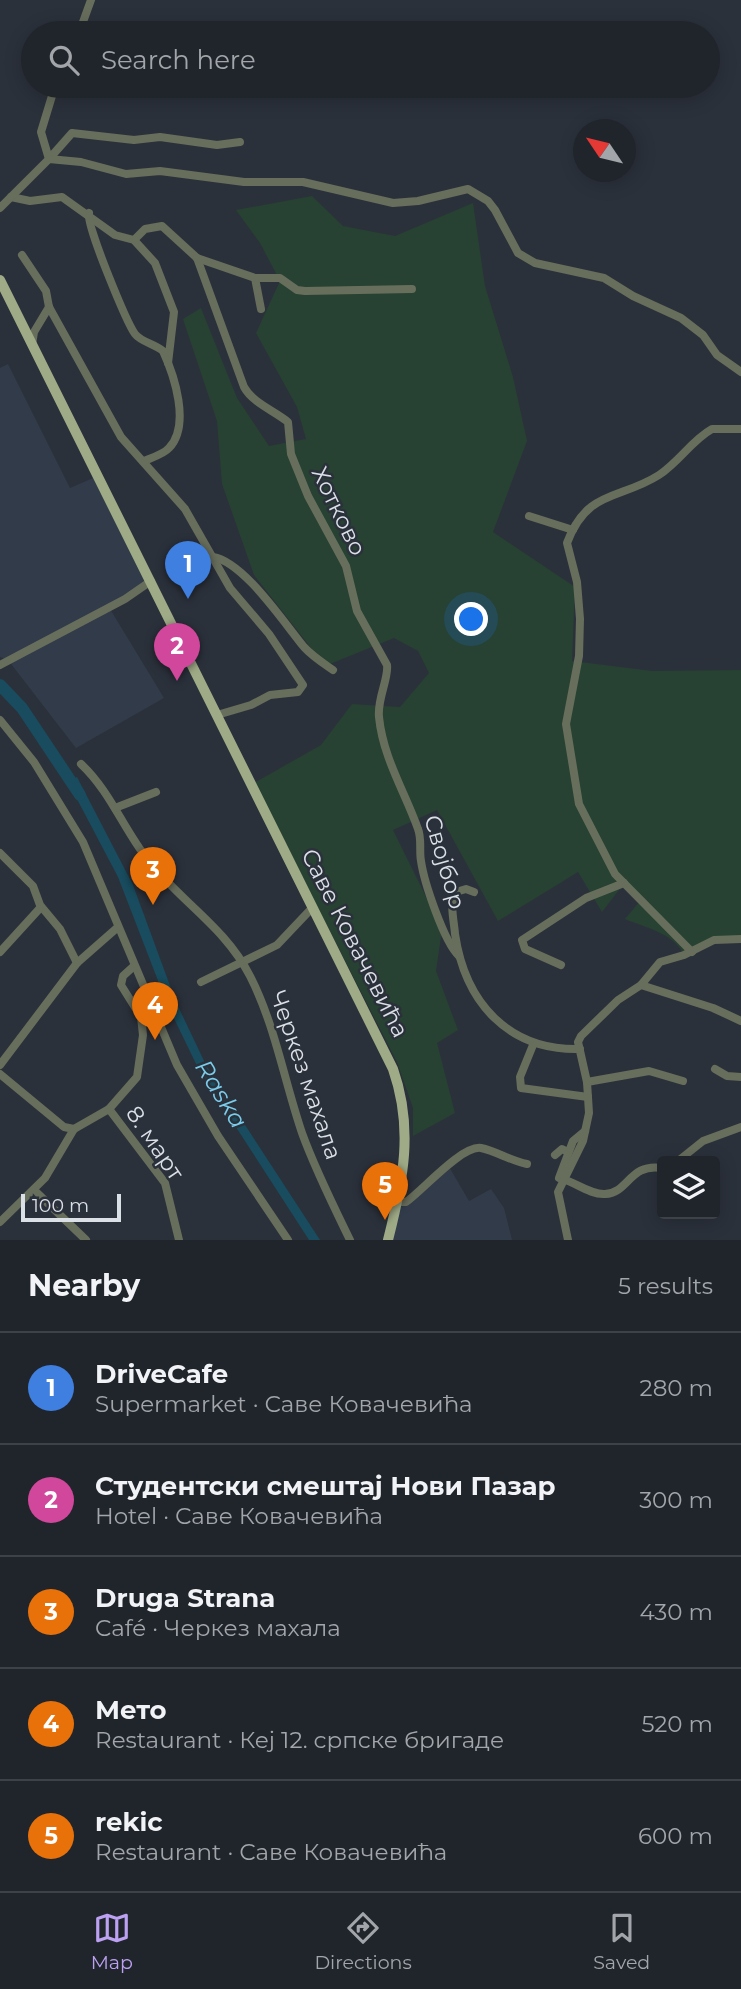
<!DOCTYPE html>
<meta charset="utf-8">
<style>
:root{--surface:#20252c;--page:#282d34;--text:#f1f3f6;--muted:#a2a5a9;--line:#3d4248;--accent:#bca0f2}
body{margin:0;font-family:Montserrat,sans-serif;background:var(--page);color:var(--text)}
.controls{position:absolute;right:21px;bottom:21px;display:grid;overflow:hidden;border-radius:7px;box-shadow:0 4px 18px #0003}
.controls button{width:63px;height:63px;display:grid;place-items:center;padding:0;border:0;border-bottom:2px solid var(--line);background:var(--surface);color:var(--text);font:35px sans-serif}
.compass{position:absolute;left:573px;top:119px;width:63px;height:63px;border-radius:50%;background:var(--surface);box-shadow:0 4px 18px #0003;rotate:305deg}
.scale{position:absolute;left:21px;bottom:18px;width:100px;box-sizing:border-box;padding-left:7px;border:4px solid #dbdfe6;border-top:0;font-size:19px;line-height:24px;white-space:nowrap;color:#dbdfe6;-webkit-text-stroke:5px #2b313b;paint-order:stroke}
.you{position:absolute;left:472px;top:620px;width:24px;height:24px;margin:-18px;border:5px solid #fff;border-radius:50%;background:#1a73e8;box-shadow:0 0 0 10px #1a73e833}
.badge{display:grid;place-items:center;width:46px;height:46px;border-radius:50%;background:var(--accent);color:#fff;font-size:23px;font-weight:700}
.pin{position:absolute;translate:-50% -58px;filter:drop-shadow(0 2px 4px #0008)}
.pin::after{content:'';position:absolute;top:37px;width:24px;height:21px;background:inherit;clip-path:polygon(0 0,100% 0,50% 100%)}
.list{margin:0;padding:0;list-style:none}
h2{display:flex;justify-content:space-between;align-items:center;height:91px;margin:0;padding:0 28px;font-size:30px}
h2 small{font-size:23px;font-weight:400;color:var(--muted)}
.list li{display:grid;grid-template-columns:46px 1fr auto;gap:21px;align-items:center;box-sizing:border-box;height:112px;padding:0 28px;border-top:2px solid var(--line)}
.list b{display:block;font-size:26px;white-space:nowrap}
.list p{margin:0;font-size:23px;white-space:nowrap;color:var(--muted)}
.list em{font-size:23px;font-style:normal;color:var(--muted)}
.icon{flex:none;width:38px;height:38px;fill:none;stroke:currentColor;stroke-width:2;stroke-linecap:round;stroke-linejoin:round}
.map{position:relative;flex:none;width:741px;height:1240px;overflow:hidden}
.search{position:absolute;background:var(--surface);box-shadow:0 4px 18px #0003;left:21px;right:21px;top:21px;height:77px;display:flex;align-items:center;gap:18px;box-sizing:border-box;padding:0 24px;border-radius:38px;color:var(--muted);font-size:26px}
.sheet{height:651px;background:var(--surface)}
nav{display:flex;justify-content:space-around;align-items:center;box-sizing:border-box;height:98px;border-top:2px solid var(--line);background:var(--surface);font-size:19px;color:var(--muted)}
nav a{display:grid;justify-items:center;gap:4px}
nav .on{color:var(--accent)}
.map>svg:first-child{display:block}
</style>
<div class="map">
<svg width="741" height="1240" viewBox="0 0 741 1240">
<rect width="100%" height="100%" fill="#2b313b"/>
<g fill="#313b4a">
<polygon points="8,364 70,488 93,478 146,582 110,609 164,698 76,748 8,660 0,657 0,368"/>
<polygon points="448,1165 469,1201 491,1189 504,1208 512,1240 388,1240 397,1202 406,1202"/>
</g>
<path fill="#274232" d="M312,196L343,226L395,236L473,203L485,286L513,377L527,441L493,532L575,587L572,661L652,671L741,670V939L724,938L684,955C674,933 646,928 625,919L640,901L622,886L602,912L578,872L498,921L437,810L393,830L442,929L436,971L458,1030L437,1043L455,1113L413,1136V1108L397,1062L254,783L321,745L352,704L400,707L429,673L418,651L394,638L325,666L254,575L222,484L217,421L183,319L201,308L237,398L269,446L306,439L297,407L256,333L280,281L260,243L236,210Z"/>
<polygon fill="#184c5e" points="77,777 133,885 176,1002 206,1065 320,1240 309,1240 199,1070 167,1004 118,877 68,782"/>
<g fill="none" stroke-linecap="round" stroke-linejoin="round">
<polyline stroke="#184c5e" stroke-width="12" points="0,685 22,708 80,795"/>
<g stroke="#686e5c" stroke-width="8">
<polyline points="79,33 91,0"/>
<polyline points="49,159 72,133 134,140 160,137 217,145 240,142"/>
<polyline points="49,159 41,132 55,86"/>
<polyline points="11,197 30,201 62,197 115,235 134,240 155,263 174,312 168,363"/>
<polyline points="0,208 49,159 81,162 126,174 160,171 244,182 303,182 393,203 418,201 468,189 488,201 495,210 518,253 535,263 604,278 633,296 681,318 703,335 717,355 741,372"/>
<path d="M89,213C85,223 127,323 135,334C141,342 155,344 163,351C174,375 191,425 169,448C164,454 151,458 144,461"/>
<path d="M134,240L145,229L162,226L197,258L244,387C253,403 273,410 288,422L291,454L308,496L346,566L357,611L387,665C389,678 377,699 379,717C383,758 405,792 418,829C422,839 419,851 421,861C424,882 444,942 459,956"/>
<polyline points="22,255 46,291 49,307 121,437 185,509 230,588 269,634 303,685 298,692 270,695 251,705 217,715"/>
<polyline points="197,258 255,278 261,309"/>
<polyline points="255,278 280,278 297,290 305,291 412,289"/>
<polyline points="32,345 34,332 49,307"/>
<polyline points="529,516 573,530"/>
<path d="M213,557C244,562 284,623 304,647C312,656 323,663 333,670"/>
<polyline points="0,665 125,599 151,581"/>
<polyline points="0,720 34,762 83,842 177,1065 218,1136 288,1240"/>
<path d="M81,764C110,791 124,830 148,860C181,902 225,927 250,976C275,1025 284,1080 302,1133C315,1169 333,1205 350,1240"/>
<polyline points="115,808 156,792"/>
<polyline points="0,853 33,886 40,905 60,929 77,963"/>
<path d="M474,892L466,889L456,892C449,904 454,920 455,934C465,1002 508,1051 580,1049"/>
<polyline points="0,952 41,907"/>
<path d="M692,952L615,874L579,804L566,724L579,656L580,619L577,582L567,543C587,489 620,500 659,475C679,462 692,440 712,429H741"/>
<polyline points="561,965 525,949 522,940 586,898 624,883"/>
<polyline points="201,982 277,945 313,907"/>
<polyline points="641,985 713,1008 741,1021"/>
<polyline points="533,1045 520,1077 521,1088 588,1097"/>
<polyline points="0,1065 77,963 118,927"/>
<polyline points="715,1069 727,1076 741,1077"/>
<polyline points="0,1074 64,1127 74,1129"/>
<polyline points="587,1082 649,1071 683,1081"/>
<polyline points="109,1109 165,1183 179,1240"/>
<polyline points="555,1155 562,1149 568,1152"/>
<polyline points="678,1161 703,1141 741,1127"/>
<polyline points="559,1178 573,1141 585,1131"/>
<path d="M563,1179C576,1183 591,1195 605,1194C629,1193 629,1163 662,1168"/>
<polyline points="34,1190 86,1240"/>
<path d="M397,1202H406C422,1191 462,1145 481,1148C496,1151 511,1161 527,1164"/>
<polyline points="0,1222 45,1178 74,1129 109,1109 137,1077 143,1035 141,1017 121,985 123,976 134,966"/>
<polyline points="568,1240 558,1192 583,1141 589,1113 587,1082 578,1042 581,1036 618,1000 641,985 660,962 684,955 714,940 741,939"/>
</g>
<path stroke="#9faa86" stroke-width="10" d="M0,280L393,1069C414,1129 403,1181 388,1240"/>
</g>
<g text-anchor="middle" stroke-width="5" stroke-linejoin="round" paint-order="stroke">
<g font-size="23" fill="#dbdfe6" stroke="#2b313b">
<text transform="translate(339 511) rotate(64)" y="8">Хотково</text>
<text transform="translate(445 862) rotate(74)" y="8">Својбор</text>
<text transform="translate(355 943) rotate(63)" y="8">Саве Ковачевића</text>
<text transform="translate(306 1075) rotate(71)" y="8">Черкез махала</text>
<text transform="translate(155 1143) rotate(56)" y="8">8. март</text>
</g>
<g font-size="24" font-style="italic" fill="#7acceb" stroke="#2b313b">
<text transform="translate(221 1094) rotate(58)" y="8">Raska</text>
</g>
</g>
</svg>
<div class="controls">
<button><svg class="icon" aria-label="layers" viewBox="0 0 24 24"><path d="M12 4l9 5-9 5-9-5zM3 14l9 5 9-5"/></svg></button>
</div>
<svg class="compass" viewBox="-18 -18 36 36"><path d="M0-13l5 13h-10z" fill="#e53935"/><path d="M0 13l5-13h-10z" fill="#a2a5a9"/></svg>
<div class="scale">100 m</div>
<div class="you"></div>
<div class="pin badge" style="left:188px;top:599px;background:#3f7fe0">1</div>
<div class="pin badge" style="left:177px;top:681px;background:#d1479c">2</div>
<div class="pin badge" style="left:153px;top:905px;background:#e8710a">3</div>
<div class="pin badge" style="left:155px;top:1040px;background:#e8710a">4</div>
<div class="pin badge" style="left:385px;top:1220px;background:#e8710a">5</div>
<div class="search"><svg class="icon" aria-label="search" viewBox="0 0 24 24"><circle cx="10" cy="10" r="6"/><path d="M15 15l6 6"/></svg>Search here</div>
</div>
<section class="sheet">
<h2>Nearby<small>5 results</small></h2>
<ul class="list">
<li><span class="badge" style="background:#3f7fe0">1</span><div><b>DriveCafe</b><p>Supermarket · Саве Ковачевића</p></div><em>280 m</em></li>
<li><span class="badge" style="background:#d1479c">2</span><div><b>Студентски смештај Нови Пазар</b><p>Hotel · Саве Ковачевића</p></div><em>300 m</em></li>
<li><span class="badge" style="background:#e8710a">3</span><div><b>Druga Strana</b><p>Café · Черкез махала</p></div><em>430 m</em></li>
<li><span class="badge" style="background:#e8710a">4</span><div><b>Мето</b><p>Restaurant · Кеј 12. српске бригаде</p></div><em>520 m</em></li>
<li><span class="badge" style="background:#e8710a">5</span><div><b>rekic</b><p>Restaurant · Саве Ковачевића</p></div><em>600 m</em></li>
</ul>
</section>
<nav>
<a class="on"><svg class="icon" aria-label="map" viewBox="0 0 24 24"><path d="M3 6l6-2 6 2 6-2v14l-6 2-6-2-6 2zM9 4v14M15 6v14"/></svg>Map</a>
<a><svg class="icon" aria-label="directions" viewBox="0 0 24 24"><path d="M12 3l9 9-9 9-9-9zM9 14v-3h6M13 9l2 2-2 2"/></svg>Directions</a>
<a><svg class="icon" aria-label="saved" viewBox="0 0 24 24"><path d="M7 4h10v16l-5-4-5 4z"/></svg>Saved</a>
</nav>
